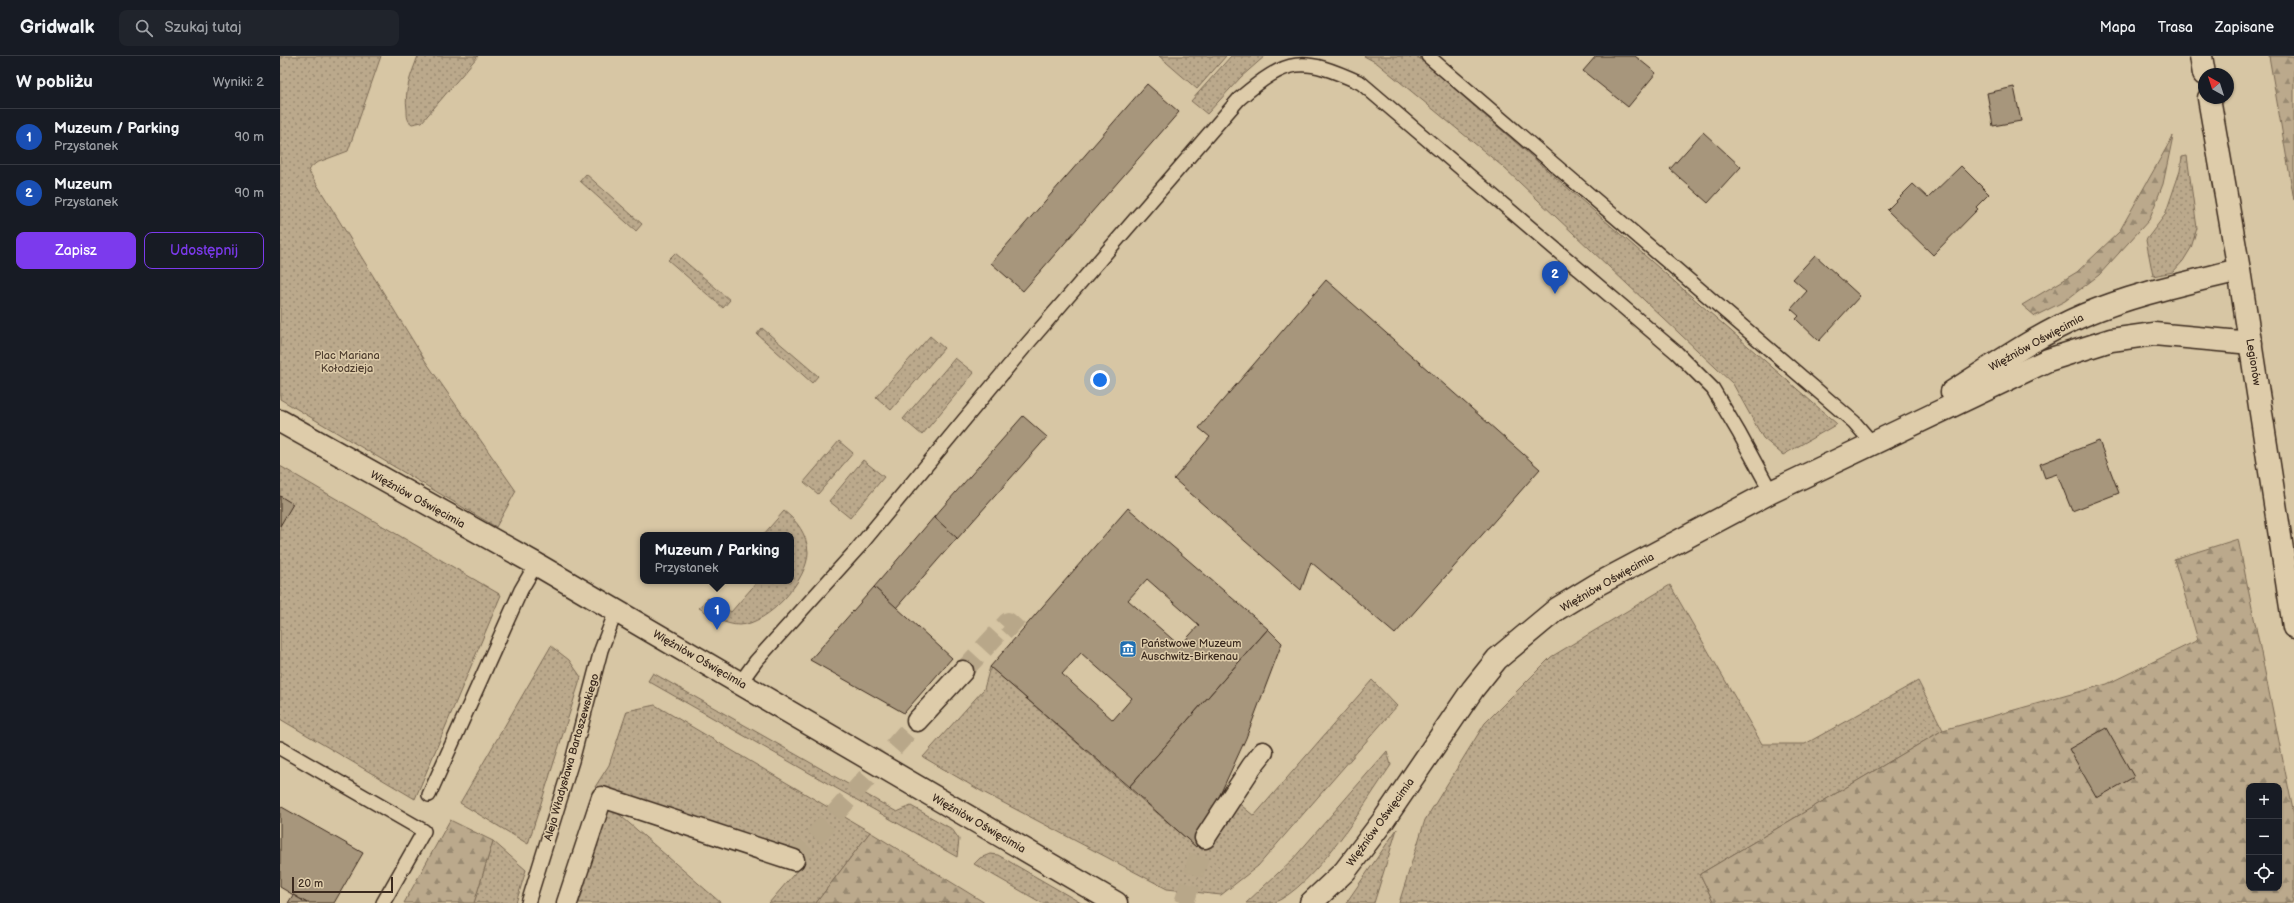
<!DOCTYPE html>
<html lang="pl">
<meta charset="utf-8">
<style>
:root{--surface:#171b24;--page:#20242c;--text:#f1f3f6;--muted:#9ea1a6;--line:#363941;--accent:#7c3aed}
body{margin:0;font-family:"Balsamiq Sans",sans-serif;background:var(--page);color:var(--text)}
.controls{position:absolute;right:12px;bottom:12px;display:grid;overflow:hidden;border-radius:8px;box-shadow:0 1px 3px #0004}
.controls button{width:36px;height:36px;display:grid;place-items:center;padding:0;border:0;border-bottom:1px solid var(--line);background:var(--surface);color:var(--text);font:20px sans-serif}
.compass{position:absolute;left:1918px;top:12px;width:36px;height:36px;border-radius:50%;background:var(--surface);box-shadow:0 1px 3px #0004;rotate:321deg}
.scale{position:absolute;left:12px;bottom:10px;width:101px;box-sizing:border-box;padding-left:4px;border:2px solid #3b2a1e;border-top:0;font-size:11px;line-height:14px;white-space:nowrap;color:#3b2a1e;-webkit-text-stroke:3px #deccaa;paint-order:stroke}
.you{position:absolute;left:820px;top:324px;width:14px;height:14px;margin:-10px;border:3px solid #fff;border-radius:50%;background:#1a73e8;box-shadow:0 0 0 6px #1a73e833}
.badge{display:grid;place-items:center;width:26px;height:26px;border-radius:50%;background:var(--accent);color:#fff;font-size:13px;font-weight:700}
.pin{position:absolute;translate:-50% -33px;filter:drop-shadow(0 1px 2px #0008)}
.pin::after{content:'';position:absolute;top:21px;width:14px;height:12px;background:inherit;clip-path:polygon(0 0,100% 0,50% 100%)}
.popup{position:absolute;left:360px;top:476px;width:154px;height:52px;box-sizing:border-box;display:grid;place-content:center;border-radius:8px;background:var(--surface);filter:drop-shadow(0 1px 3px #0005);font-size:13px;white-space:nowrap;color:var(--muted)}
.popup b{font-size:15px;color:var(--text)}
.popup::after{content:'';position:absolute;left:50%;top:100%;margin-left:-8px;border:8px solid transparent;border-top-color:var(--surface)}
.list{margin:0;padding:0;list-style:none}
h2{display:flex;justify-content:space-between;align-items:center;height:52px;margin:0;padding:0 16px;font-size:17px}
h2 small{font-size:13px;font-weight:400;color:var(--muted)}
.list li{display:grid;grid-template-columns:26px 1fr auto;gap:12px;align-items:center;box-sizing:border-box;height:56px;padding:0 16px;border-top:1px solid var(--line)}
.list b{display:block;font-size:15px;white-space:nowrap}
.list p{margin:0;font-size:13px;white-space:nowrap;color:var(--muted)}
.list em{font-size:13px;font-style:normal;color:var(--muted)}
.actions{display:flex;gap:8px;padding:12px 16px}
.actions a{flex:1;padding:9px 0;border:1px solid var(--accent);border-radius:8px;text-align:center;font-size:14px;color:var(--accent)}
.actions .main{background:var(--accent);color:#fff}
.icon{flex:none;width:22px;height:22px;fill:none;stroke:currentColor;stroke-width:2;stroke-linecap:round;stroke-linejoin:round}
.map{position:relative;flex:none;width:2014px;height:847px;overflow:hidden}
header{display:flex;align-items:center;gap:24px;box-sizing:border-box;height:56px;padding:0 20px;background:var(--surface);border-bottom:1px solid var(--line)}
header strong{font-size:19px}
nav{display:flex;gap:22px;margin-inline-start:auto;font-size:14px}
.search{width:280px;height:36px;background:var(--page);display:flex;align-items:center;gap:10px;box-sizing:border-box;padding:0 14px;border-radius:8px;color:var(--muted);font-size:15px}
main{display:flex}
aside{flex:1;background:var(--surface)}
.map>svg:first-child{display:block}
</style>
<header>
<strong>Gridwalk</strong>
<div class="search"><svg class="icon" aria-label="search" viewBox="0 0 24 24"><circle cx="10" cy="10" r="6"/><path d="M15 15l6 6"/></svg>Szukaj tutaj</div>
<nav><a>Mapa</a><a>Trasa</a><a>Zapisane</a></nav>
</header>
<main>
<aside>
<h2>W pobliżu<small>Wyniki: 2</small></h2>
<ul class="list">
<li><span class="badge" style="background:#1a4fb4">1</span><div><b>Muzeum / Parking</b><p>Przystanek</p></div><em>90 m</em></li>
<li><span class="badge" style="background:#1a4fb4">2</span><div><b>Muzeum</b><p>Przystanek</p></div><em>90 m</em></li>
</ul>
<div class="actions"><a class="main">Zapisz</a><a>Udostępnij</a></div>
</aside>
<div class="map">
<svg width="2014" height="847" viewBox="0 0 2014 847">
<defs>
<pattern id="green-dots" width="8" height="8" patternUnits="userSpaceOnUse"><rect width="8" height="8" fill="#bba98c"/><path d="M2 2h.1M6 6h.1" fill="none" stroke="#998a72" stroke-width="1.8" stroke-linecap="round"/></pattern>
<pattern id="forest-firs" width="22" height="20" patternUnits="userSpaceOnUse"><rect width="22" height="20" fill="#bba98c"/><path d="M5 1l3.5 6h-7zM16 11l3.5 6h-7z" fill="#998a72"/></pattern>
</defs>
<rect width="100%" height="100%" fill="#d7c6a4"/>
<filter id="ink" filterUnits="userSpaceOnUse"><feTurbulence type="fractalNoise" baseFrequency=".025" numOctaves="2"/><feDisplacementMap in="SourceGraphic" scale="8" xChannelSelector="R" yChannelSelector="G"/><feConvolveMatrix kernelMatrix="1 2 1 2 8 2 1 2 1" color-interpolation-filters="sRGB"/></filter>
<g filter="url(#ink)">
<g fill="url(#green-dots)" stroke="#7b6a55">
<polygon points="0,0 101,0 68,95 36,107 28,114 146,306 236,435 216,471 0,343"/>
<path d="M138,0H198L142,66L132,68C127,65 127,60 127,54C124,34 131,19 138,0Z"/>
<polygon points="879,0 946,0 917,33"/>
<polygon points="951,0 985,0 961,21 927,58 911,45"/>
<polygon points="1084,0 1137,0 1557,368 1503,399 1483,382 1453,328 1222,110 1097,7"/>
<polygon points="1907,100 1917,172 1911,192 1903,205 1893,216 1873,220 1866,184 1885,159 1900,115 1902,101"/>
<polygon points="306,118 362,168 356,175 300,125"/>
<polygon points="395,197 450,244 443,252 388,204"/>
<polygon points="482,272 538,320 532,327 477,278"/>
<polygon points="650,280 664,292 611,354 596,341"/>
<polygon points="675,302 694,317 642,379 623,363"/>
<polygon points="559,385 573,397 538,438 524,426"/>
<polygon points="583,404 604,421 570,462 549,445"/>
<polygon points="0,410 221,539 135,743 0,663"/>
<path d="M504,455C517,465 527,478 528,496C528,524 488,568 460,569C444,569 432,560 419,552L428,542L451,556L478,525H511V479H483Z"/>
<polygon points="1390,529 1482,688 1525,688 1638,625 1663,674 1420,818 1434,847 1119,847 1145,764 1205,667 1271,601"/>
<polygon points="271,590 289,604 301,621 248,788 180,747"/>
<polygon points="710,611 916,791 956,745 974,760 1092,624 1117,650 978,810 941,839 887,833 701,735 643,701 704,633"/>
<polygon points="373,617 617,756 631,750 672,773 679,783 677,801 368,625"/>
<polygon points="375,649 590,776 536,847 489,847 531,798 315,731 329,709 347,655"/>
<path d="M1107,695L1111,709C1085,747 1035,831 993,847C986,847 974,847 966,847L1013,803Z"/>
<polygon points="327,748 441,847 299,847"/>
<polygon points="1117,773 1094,847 1066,847"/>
<polygon points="213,785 246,814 236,847 194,847"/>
<polygon points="710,798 718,799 801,847 762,847 694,808 700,802"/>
</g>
<g fill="url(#forest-firs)" stroke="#7b6a55" fill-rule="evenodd">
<polygon points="1989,0 2014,0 2014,144"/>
<polygon points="1893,80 1883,128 1869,164 1819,219 1785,245 1755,260 1742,249 1797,216 1839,176"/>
<path d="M1958,483L2014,759V837L2012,847H1434L1420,818L1663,674L1827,628L1918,584L1894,503ZM1969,730H1999V832H1969Z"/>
<polygon points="170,764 213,785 194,847 124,847"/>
<polygon points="590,776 705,847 536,847"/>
</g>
<g fill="#a7967b" stroke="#3b2a1e" fill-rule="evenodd">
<polygon points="1316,0 1355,0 1376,17 1348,51 1303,15"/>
<polygon points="867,28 899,56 743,235 711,207"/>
<polygon points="1734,31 1741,65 1713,70 1707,37"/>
<polygon points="1423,76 1461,111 1428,147 1390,113"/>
<polygon points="1681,110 1709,138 1696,151 1698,153 1653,199 1607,154 1633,128 1648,142"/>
<polygon points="1535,199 1580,240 1539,285 1516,263 1519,260 1511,253 1527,235 1513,223"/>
<polygon points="1046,224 1260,413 1115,578 1031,506 1021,534 894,423 930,381 919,372"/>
<polygon points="743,360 767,381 677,483 654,461"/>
<polygon points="1819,385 1839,437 1792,455 1777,418 1765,422 1760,408"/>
<polygon points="0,440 13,448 0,470"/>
<path d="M848,452L988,573L849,731L710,611ZM867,523L919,569L900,590L848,544ZM801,597L852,642L833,664L782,618Z"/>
<polygon points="654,461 677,482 616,552 594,531"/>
<polygon points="594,531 672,602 624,657 530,604"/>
<polygon points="988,573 1002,587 966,682 916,791 849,731"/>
<polygon points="1826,672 1854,721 1817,742 1789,693"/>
<polygon points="0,750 83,797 54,847 27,847 0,831"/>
<polygon points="13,839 27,847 8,847"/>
</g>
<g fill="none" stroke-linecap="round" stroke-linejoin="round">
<g stroke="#b8a789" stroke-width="20" stroke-dasharray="20 10" stroke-linecap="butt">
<polyline points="683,615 728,566 740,577"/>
<polyline points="514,804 637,665"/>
<polyline points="904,847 925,782"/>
</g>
<defs>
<g id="service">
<polyline points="1148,0 1574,366 1592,387"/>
<path d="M460,627L476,605L578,492L742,294L959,43C1008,1 1022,0 1081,27L1397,297L1433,333L1459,377L1491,436"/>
<polyline points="0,692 144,775 103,847"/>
<polyline points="149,739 241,534 256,508"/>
<polyline points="248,847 292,705 321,594 336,555"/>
</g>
<g id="pedestrian">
<polyline points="637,665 683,615"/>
<polyline points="925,782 972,710 983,696"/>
<polyline points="287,847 322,741 514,804"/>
</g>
<g id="tertiary">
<path d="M1672,336C1715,309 1757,279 1804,259C1854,238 1907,227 1959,214"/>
<polyline points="0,365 256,508 836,847"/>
<polyline points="1031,847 1065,815 1103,765 1193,633 1217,603 1277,553 1318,528 1491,436 1768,304 1831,284 1874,278 1971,287"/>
</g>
<g id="secondary">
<polyline points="1921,0 1924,18"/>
<polyline points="1929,42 1959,214 2014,571"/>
</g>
</defs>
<use href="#service" stroke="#3b2a1e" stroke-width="16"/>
<use href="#pedestrian" stroke="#3b2a1e" stroke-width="23"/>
<use href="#tertiary" stroke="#3b2a1e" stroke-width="25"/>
<use href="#secondary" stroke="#3b2a1e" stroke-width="25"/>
<use href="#service" stroke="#deccaa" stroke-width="13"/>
<use href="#pedestrian" stroke="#deccaa" stroke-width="20"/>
<use href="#tertiary" stroke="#deccaa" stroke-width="22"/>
<use href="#secondary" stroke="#deccaa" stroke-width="22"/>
</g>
</g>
<defs>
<symbol id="museum-square" viewBox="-11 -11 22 22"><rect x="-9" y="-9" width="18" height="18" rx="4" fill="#1f6fb2" stroke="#deccaa"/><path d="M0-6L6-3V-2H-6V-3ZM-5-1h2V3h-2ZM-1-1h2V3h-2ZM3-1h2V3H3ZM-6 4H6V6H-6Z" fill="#fff"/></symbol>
</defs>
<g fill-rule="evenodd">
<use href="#museum-square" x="838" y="583" width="20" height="20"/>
</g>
<g text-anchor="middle" stroke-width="3" stroke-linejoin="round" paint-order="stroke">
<g font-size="11" fill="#3b2a1e" stroke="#deccaa">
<text transform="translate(1756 286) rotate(-29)" y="4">Więźniów Oświęcimia</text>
<text transform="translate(1974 306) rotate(81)" y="4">Legionów</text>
<text transform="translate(138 443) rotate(29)" y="4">Więźniów Oświęcimia</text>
<text transform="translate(1327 526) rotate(-30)" y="4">Więźniów Oświęcimia</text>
<text transform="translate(420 603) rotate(30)" y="4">Więźniów Oświęcimia</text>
<text transform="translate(291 701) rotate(-74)" y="4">Aleja Władysława Bartoszewskiego</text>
<text transform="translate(1100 766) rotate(-54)" y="4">Więźniów Oświęcimia</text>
<text transform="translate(699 767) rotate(30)" y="4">Więźniów Oświęcimia</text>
</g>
<g font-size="11" fill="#4e3d2e" stroke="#deccaa">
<text x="67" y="303">Plac Mariana<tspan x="67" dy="13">Kołodzieja</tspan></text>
</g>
<g font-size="11" fill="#3b2a1e" stroke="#deccaa" text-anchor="start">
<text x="861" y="591">Państwowe Muzeum<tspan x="861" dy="13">Auschwitz-Birkenau</tspan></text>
</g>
</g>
</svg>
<div class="controls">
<button>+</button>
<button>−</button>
<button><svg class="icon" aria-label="locate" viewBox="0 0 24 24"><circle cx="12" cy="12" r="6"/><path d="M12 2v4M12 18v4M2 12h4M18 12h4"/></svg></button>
</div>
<svg class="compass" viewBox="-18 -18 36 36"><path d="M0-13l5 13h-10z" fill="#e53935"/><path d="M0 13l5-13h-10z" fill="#9ea1a6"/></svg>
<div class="scale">20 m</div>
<div class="you"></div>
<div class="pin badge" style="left:437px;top:574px;background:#1a4fb4">1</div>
<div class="popup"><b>Muzeum / Parking</b>Przystanek</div>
<div class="pin badge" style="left:1275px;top:238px;background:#1a4fb4">2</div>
</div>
</main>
